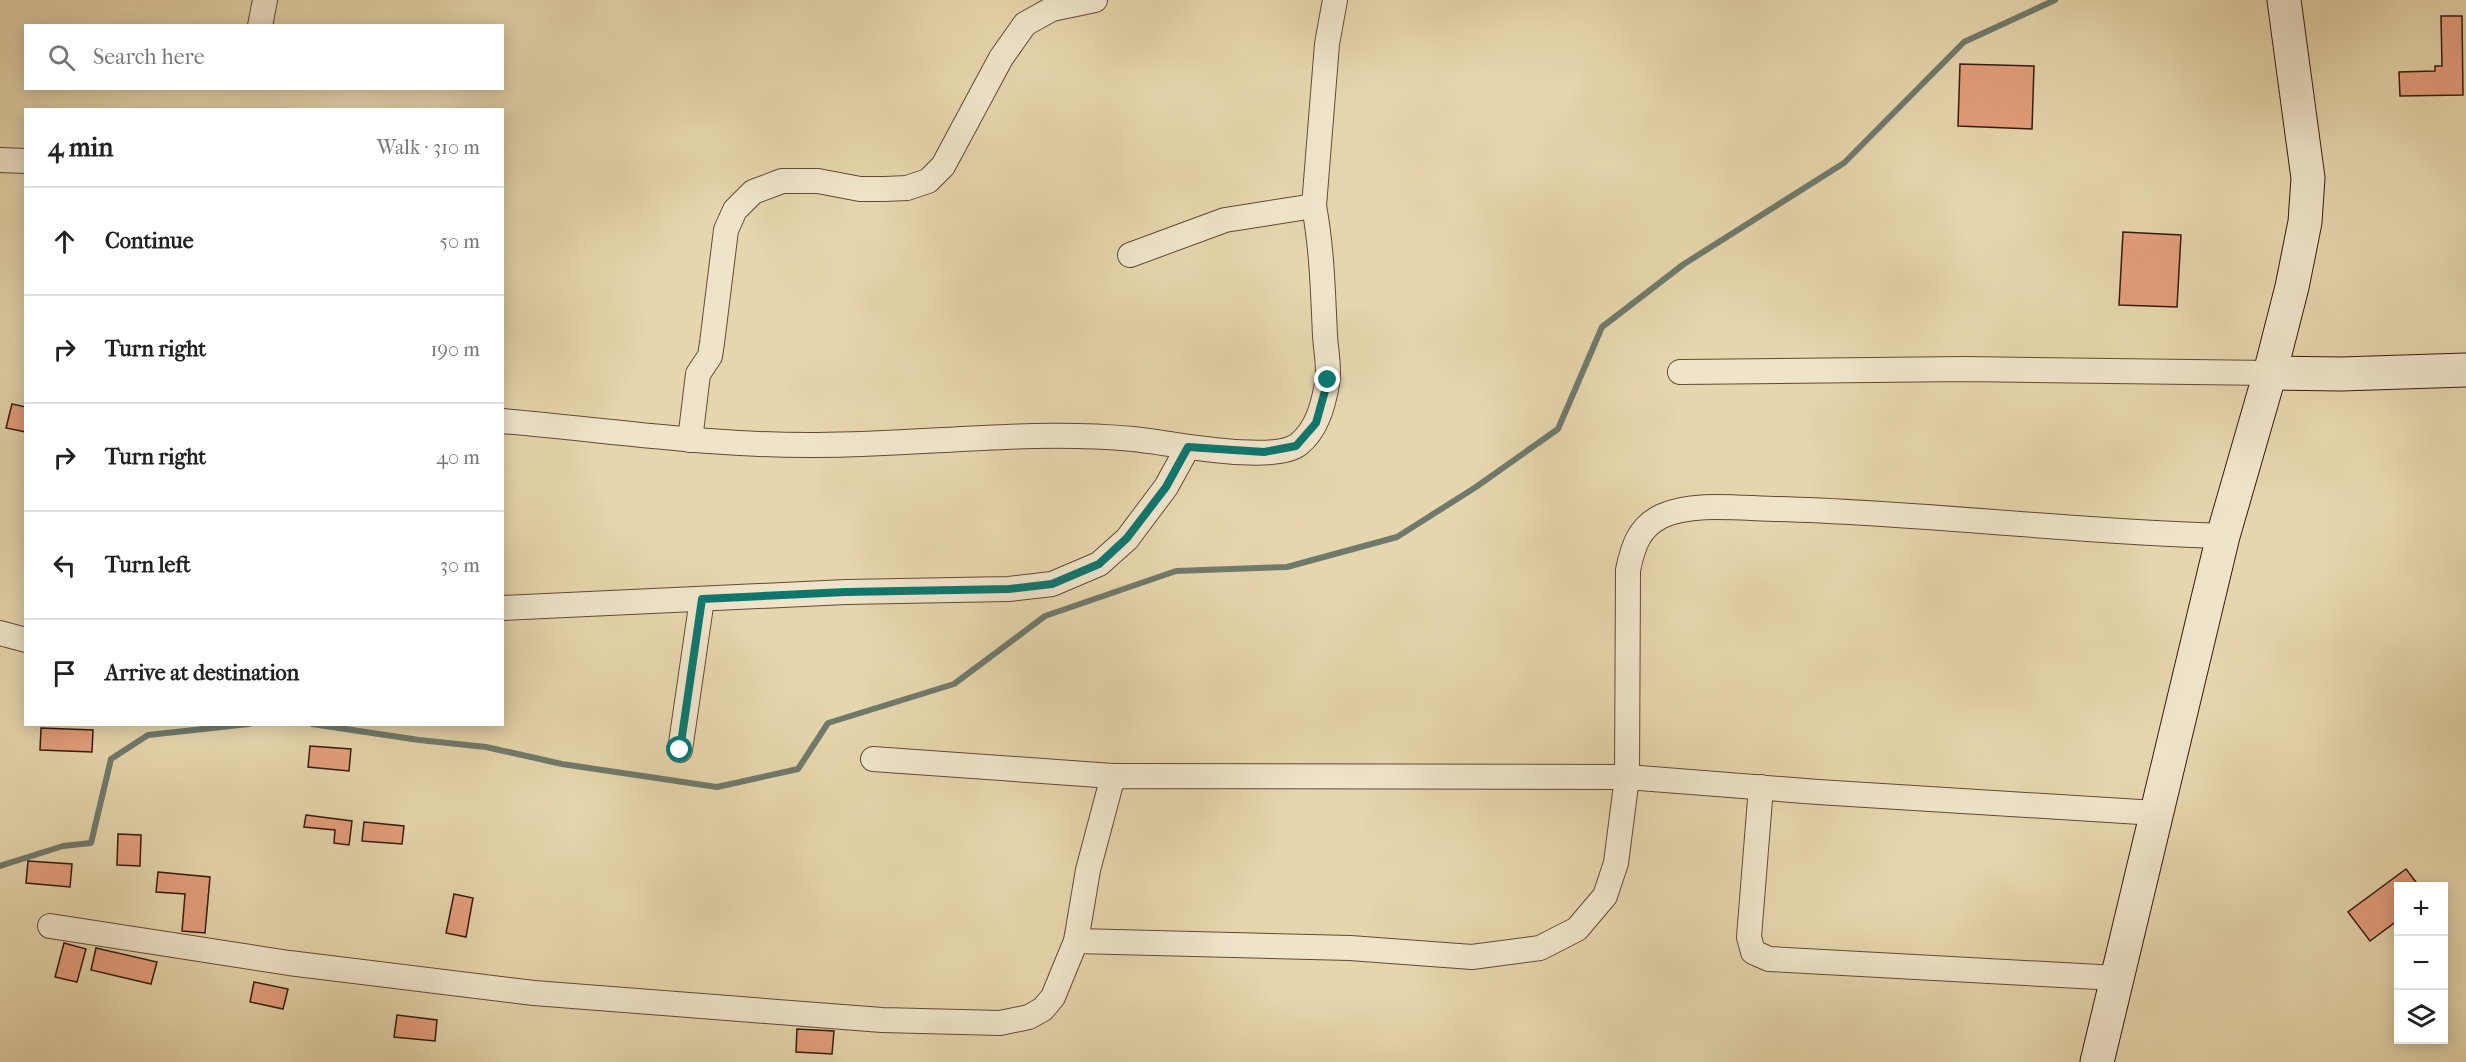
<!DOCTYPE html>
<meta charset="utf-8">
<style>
:root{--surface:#fff;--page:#f6f6f6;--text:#222;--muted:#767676;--line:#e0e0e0}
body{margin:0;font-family:"IM FELL French Canon",serif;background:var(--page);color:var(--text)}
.controls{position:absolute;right:18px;bottom:18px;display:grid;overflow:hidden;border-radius:0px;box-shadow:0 3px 15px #0003}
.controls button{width:54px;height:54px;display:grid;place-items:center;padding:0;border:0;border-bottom:2px solid var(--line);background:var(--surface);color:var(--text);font:30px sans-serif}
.stop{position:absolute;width:18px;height:18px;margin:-14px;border:4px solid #0f766e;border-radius:50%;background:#fff}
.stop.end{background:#0f766e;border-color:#fff;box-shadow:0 2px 6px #0008}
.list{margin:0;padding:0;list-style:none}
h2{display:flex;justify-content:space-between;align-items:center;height:78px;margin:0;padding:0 24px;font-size:26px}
h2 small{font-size:20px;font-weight:400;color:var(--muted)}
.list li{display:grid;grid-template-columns:39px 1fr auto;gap:18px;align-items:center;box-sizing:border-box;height:108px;padding:0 24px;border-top:2px solid var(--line)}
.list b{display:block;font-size:22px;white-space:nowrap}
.list em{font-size:20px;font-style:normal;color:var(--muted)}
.icon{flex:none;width:33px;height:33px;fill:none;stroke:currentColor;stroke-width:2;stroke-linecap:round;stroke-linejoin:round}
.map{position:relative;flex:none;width:2466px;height:1062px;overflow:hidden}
.search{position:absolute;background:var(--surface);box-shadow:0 3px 15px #0003;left:24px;top:24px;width:480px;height:66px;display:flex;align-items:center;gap:15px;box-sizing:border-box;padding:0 21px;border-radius:0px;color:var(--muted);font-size:22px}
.panel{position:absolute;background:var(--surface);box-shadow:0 3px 15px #0003;left:24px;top:108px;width:480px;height:618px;border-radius:0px}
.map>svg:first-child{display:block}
</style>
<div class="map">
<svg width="2466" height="1062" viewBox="0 0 2466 1062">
<rect width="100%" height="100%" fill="#e6d6ad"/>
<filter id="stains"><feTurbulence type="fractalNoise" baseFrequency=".00333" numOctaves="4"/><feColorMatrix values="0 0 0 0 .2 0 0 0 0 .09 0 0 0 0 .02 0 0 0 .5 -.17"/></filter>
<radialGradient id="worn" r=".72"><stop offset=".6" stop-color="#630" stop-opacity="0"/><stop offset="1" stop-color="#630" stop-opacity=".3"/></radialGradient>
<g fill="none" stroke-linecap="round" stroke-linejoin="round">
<g stroke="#707a6c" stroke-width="6">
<polyline points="312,724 419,740 486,747 562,764 717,787 798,769 828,723 954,684 1045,616 1176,571 1287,567 1397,537 1476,487 1558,429 1602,327 1684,264 1844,163 1964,42 2055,0"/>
<polyline points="0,866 63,846 91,843 111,759 148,735 249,724"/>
</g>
</g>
<g fill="#e59f7d" stroke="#361b0d" stroke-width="1.5">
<polygon points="2441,16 2462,16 2463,95 2400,96 2399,72 2435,71 2435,66 2442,66"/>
<polygon points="1960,64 2034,66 2032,129 1958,126"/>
<polygon points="2123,232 2181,235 2177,307 2119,305"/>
<polygon points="12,404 26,407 26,432 6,428"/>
<polygon points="41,728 93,730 92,752 40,750"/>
<polygon points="310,746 351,749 349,771 308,767"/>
<polygon points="306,815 352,821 349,845 334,843 335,830 304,827"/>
<polygon points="364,822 404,826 402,844 362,841"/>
<polygon points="118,834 141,835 140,866 117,865"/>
<polygon points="28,861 72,864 70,887 26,883"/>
<polygon points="2406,869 2419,886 2398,886 2398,920 2370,941 2348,912"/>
<polygon points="158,872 210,877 205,933 182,931 185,894 156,892"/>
<polygon points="454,894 473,898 466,937 446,933"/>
<polygon points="64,943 86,949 77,982 55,977"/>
<polygon points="96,948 157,962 151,984 91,970"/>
<polygon points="254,982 288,989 283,1009 250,1002"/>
<polygon points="397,1015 437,1020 435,1041 394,1037"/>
<polygon points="797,1029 834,1031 832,1054 796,1052"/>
</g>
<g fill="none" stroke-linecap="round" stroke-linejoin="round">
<defs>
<g id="street">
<polyline points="260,26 265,0"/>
<polyline points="0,160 26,161"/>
<polyline points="1130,255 1225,220 1314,206 1327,44 1335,0"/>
<polyline points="1680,372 1965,369 2270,373"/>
<path d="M502,421C607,430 712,446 817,445C924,445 1025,429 1133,439C1167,442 1273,465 1299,444C1317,429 1323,406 1327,384C1330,369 1326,352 1325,336C1323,293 1322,249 1314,206"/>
<polyline points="690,440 698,374 710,356 712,343 726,230 735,210 753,192 782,181 818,181 860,189 885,189 907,188 928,181 943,166 1001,58 1025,24 1052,9 1095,0"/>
<polyline points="502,608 846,592 1009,589 1052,584 1099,564 1127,539 1166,487 1188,447"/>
<polyline points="0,633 26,640"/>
<polyline points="680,750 702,599"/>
<polyline points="873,759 1113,776"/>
<polyline points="1761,787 1749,937 1753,952 1769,959 2117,978"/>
<polyline points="50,926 289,963 534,993 882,1020 1000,1023 1029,1017 1043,1009 1053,997 1076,941 1088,870 1113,776 1627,777 1818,792 2156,813"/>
<path d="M1076,941L1350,948L1472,957L1540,948L1577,929L1605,896L1616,863L1627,777L1628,570C1633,546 1639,527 1662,516C1693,501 1746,509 1779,509C1927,513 2074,532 2223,536"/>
</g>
<g id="secondary">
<polyline points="2270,373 2341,374 2466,370"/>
<polyline points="2097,1062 2223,536 2270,373 2292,287 2305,222 2308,178 2284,0"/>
</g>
</defs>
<use href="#street" stroke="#624a35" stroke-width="26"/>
<use href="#secondary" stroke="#361b0d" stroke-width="35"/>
<use href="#street" stroke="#efe4ca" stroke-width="24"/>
<use href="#secondary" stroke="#efe4ca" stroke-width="33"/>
</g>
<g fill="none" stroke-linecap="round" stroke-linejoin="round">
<polyline stroke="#0f766e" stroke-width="8" points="680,750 702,599 846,592 1009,589 1052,584 1099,564 1127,538 1166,487 1188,447 1264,452 1296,446 1316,423 1328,380"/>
</g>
<rect width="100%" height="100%" filter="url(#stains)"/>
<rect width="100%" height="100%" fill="url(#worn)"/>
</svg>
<div class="controls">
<button>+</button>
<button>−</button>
<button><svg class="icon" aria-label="layers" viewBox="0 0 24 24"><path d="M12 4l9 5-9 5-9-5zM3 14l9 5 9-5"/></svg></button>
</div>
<div class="stop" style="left:680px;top:750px"></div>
<div class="stop end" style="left:1328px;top:380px"></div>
<div class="search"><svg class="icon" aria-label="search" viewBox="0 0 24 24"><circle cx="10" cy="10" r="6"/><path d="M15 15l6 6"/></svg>Search here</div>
<section class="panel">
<h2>4 min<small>Walk · 310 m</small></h2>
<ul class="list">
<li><svg class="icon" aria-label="ahead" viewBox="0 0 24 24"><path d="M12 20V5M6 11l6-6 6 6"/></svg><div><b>Continue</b></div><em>50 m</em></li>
<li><svg class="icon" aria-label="right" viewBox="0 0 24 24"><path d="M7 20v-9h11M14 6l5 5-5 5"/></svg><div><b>Turn right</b></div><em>190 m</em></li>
<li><svg class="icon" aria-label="right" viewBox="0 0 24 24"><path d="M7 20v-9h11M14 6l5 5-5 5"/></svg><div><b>Turn right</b></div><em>40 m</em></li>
<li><svg class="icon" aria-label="left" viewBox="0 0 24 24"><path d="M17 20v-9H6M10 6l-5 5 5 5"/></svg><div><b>Turn left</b></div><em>30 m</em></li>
<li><svg class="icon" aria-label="arrive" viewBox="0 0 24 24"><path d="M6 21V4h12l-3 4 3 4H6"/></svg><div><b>Arrive at destination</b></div></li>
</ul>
</section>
</div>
